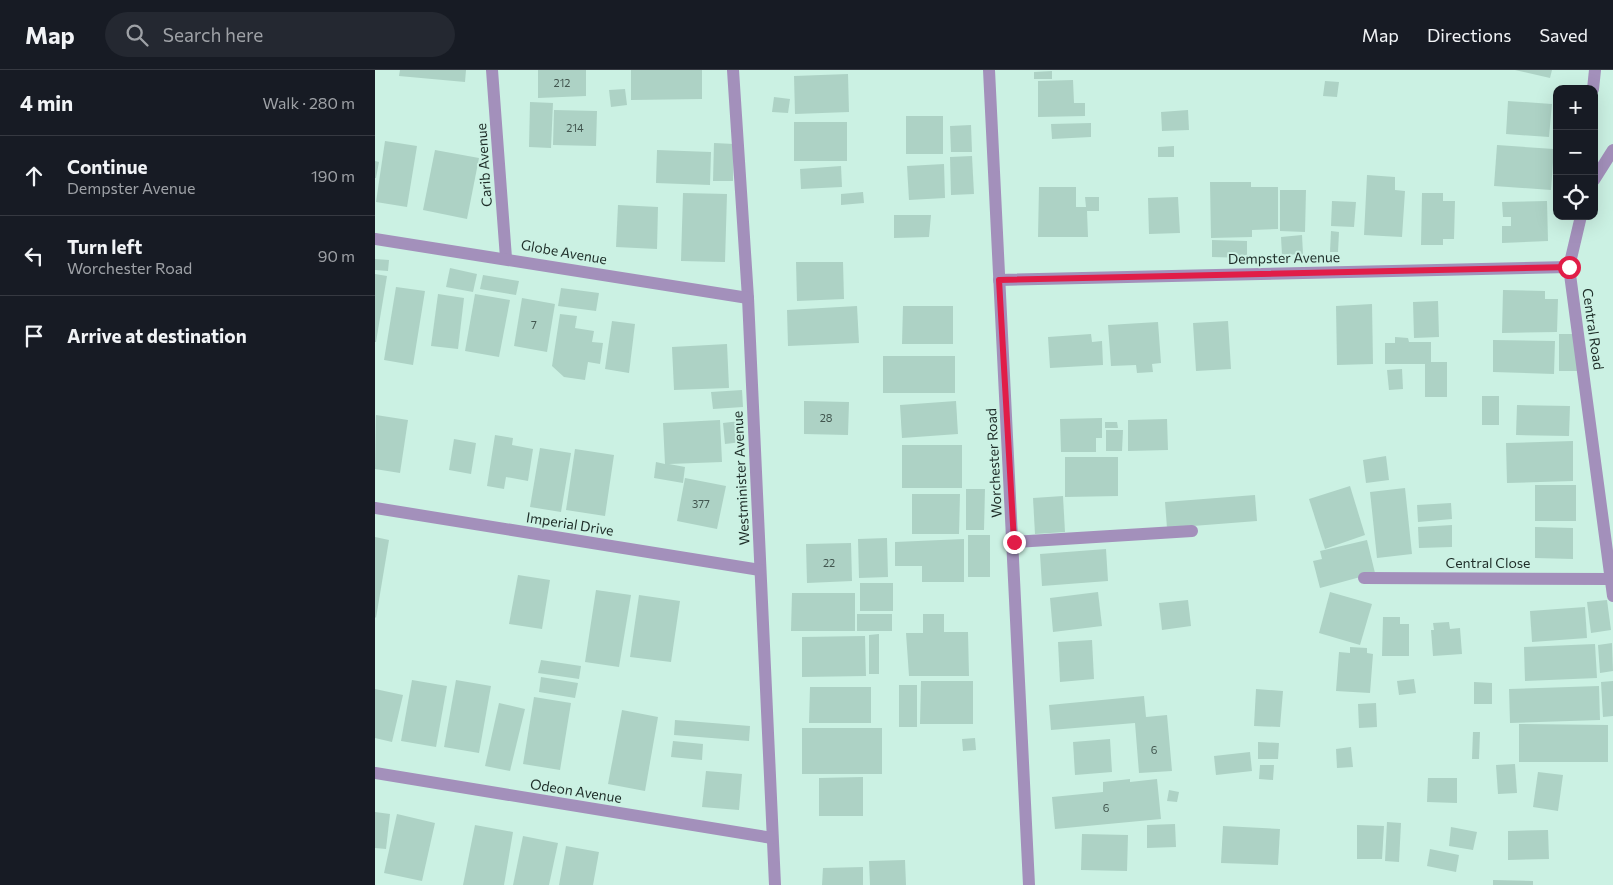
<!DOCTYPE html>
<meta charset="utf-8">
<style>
:root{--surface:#171b24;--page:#242831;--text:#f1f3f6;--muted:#9ea1a6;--line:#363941}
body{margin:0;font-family:Commissioner,sans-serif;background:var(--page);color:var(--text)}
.controls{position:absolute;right:15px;top:15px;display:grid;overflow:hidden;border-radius:10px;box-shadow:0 5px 20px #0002}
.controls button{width:45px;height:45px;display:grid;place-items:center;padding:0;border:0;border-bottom:1px solid var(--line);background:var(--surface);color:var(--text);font:25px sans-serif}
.stop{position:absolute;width:15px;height:15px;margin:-11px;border:4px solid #e11d48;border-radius:50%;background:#fff}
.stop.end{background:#e11d48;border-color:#fff;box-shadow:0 1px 5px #0008}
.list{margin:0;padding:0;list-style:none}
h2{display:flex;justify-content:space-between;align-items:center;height:65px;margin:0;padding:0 20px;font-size:21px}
h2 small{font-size:16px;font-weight:400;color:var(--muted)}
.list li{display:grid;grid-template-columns:32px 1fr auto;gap:15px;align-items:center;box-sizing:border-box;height:80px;padding:0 20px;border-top:1px solid var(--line)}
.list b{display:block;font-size:19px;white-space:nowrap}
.list p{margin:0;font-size:16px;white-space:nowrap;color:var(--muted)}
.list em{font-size:16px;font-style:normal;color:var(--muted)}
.icon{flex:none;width:28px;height:28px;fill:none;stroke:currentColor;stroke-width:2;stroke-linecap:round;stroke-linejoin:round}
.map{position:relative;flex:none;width:1238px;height:815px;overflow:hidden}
header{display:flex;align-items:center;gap:30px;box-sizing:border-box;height:70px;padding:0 25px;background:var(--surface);border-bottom:1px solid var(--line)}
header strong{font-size:24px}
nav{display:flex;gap:28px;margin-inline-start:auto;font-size:18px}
.search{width:350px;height:45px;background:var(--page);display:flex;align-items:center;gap:12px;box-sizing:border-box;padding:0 18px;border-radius:28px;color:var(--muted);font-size:19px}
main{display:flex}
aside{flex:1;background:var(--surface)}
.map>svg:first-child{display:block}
</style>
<header>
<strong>Map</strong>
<div class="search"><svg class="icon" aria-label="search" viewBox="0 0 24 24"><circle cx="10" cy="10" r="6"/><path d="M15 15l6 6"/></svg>Search here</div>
<nav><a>Map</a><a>Directions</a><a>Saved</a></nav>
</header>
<main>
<aside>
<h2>4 min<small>Walk · 280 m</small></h2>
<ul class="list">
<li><svg class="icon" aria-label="ahead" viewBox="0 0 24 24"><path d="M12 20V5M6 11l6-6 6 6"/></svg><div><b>Continue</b><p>Dempster Avenue</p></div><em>190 m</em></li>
<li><svg class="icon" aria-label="left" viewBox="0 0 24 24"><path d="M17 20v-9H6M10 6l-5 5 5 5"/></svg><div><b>Turn left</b><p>Worchester Road</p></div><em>90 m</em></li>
<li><svg class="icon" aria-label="arrive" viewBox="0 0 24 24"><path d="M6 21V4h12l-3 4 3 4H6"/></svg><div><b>Arrive at destination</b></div></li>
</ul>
</aside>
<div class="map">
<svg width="1238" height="815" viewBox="0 0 1238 815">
<rect width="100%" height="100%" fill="#cbf1e3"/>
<g fill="#add2c5">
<polygon points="25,0 91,0 90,12 24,6"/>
<polygon points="163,0 211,0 211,26 163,28"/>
<polygon points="256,0 327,0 327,29 256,30"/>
<polygon points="1140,0 1177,0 1175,8"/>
<polygon points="677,1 677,9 659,9 659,2"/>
<polygon points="473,4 474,42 420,44 419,6"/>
<polygon points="698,10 699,33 710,33 710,46 663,47 663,11"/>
<polygon points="950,11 964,12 962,27 948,26"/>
<polygon points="250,19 252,35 236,37 234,20"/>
<polygon points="399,27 415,29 413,43 397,42"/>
<polygon points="1133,31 1177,34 1174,67 1131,64"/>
<polygon points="155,32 178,33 176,78 154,77"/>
<polygon points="179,40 222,41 221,76 178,75"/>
<polygon points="813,40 814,60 787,61 786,42"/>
<rect x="531" y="46" width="37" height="38"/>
<rect x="419" y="52" width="53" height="39"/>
<polygon points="716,53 716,67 677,69 676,54"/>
<polygon points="596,55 597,82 576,82 575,56"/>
<polygon points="10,71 42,76 32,137 1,132"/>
<polygon points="339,73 359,74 358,111 338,111"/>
<polygon points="1122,75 1179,79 1176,120 1119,116"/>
<polygon points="799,76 799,87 783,87 783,77"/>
<polygon points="60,80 104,88 92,149 48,140"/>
<polygon points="282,80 336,82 335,115 281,113"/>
<polygon points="597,86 599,124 576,125 575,87"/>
<polygon points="0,91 4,92 1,108 0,108"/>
<polygon points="569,94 570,128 534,130 532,96"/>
<polygon points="466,96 467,117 426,119 425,99"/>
<polygon points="992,105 1020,107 1020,120 1030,121 1027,167 989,165"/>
<polygon points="835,112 876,112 876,117 903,117 903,159 877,160 877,167 836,168"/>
<polygon points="664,117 701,117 701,137 711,137 710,127 724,127 724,141 712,141 713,167 663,167"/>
<polygon points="905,120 931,120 930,162 905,161"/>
<polygon points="488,122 489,133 466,135 466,124"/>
<polygon points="308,123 352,124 350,192 306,191"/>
<polygon points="1047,123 1068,123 1068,131 1080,131 1079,169 1068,169 1068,175 1046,175"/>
<polygon points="803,127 805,163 774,164 773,128"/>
<polygon points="957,131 981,132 979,157 956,156"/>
<polygon points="1172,131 1173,171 1127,173 1127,156 1136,156 1136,147 1128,147 1127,132"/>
<polygon points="243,135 283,137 282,179 241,177"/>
<polygon points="519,145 556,145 554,167 519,168"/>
<polygon points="956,161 964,162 963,182 955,182"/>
<polygon points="927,165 928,184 907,185 906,167"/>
<polygon points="837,170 872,171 872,188 837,187"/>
<polygon points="0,189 14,190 13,201 0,200"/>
<polygon points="421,192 468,192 469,229 422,231"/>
<polygon points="75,198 102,204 98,222 71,217"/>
<polygon points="0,204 12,206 1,272 0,272"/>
<polygon points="108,205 144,211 141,225 105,219"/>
<polygon points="21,217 50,221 38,295 9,290"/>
<polygon points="186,218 224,223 221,241 183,236"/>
<polygon points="1128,220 1170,221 1170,229 1183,229 1182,262 1127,263"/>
<polygon points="63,224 89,228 83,279 56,276"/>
<polygon points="100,224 135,230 124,287 90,281"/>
<polygon points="147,228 180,234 172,282 139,276"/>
<polygon points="1063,231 1064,267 1039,268 1038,232"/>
<polygon points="997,234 998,294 962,295 961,236"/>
<polygon points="482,236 484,273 413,276 412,240"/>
<polygon points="528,236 578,236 578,274 527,274"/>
<polygon points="185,244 202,246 200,258 219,261 217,272 228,273 225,294 213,292 210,310 189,307 177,296"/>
<polygon points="237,251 260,254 254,303 230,299"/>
<polygon points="853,251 856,299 821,301 818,253"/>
<polygon points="783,252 786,293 777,294 778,302 762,303 761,295 736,296 733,255"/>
<polygon points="716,264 717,272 727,271 728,295 675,298 673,267"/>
<rect x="1184" y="264" width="18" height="37"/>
<polygon points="1020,267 1033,268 1034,272 1056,272 1056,292 1072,292 1072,327 1050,327 1050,294 1010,294 1010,273 1020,273"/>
<polygon points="1118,270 1180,271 1179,304 1118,302"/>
<polygon points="352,274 354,318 299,320 297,277"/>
<rect x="508" y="286" width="72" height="37"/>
<polygon points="1027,299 1028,319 1014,320 1012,300"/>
<polygon points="367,320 368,337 338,339 336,322"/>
<rect x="1107" y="326" width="17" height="29"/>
<polygon points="429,331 474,332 473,365 429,364"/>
<polygon points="581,331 583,364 527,368 525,335"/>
<polygon points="1142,335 1195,336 1194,366 1141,365"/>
<polygon points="1,345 33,350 25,403 0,399"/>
<polygon points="727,348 727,368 721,368 721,382 686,382 685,349"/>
<polygon points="792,349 793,380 753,381 753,350"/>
<polygon points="345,350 347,392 294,394 310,397 308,413 279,408 281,392 290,394 288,353"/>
<polygon points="365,351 367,372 350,374 348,353"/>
<polygon points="730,352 742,352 743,358 730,358"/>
<polygon points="731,360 748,360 747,381 731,381"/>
<polygon points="120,365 138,368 137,375 158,379 153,411 131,407 129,419 112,416"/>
<polygon points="79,369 101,373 96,404 74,400"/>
<polygon points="1198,371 1198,411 1132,413 1131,373"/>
<rect x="527" y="375" width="60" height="43"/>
<polygon points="165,378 196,383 186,442 155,437"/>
<polygon points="200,379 239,385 230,446 191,440"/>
<polygon points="1011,386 1014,410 991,413 988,390"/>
<polygon points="690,387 743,387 743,426 690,427"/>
<polygon points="310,408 351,416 342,459 302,451"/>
<rect x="1160" y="415" width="41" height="36"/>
<polygon points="975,416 990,465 950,479 934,429"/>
<polygon points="1030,418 1037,484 1002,488 995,422"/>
<polygon points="591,419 610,419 609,460 591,460"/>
<polygon points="537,424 585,424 584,464 537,464"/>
<polygon points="880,425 882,451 792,458 790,432"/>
<polygon points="688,426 690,462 660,464 658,428"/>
<polygon points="1076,433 1077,449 1043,452 1042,435"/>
<polygon points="1077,455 1077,477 1044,478 1043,457"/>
<polygon points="1160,457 1198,458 1198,489 1160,488"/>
<rect x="593" y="465" width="22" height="42"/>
<polygon points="0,467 14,470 1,548 0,547"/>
<polygon points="512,468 513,507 484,508 483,469"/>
<polygon points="589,469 589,512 547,512 547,496 520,496 520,472"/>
<polygon points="992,470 1000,503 945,518 938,491 947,489 945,481"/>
<polygon points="476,473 477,511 432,513 431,474"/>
<polygon points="731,479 733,511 667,516 665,484"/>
<polygon points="143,505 175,510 167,559 134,554"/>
<rect x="485" y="513" width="33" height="28"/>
<polygon points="221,520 256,525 244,597 210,592"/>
<polygon points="723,522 727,556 678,562 675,528"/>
<polygon points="955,522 997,534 985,575 944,563"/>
<polygon points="417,523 480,523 480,561 416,561"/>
<polygon points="264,525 305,531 296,592 255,587"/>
<polygon points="813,530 816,556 787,560 784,533"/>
<polygon points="1232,530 1236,560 1216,563 1212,532"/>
<polygon points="1210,537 1212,568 1157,572 1155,541"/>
<rect x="482" y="544" width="35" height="17"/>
<polygon points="548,544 569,544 569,562 593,562 594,606 534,606 531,563 548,563"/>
<polygon points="1008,547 1025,547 1025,554 1034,554 1034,586 1007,586"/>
<polygon points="1074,552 1075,559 1085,558 1087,584 1058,586 1056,560 1059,560 1058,553"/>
<polygon points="504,564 504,604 494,604 494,565"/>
<polygon points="490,566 491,606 427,607 427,567"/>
<polygon points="717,570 719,609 685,612 683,572"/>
<polygon points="1237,573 1238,601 1225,603 1223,575"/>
<polygon points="1220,574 1222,608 1150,611 1149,577"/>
<polygon points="975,577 992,578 992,583 998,584 995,623 961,621 964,582 975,583"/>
<polygon points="166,590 206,596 204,609 163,603"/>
<polygon points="166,607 203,613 200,628 164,622"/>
<polygon points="1039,609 1041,623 1024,625 1022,611"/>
<polygon points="37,610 72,616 61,677 26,671"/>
<polygon points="81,610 116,616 104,683 69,677"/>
<polygon points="546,611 598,611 598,654 545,654"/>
<polygon points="1238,611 1238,646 1228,647 1226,612"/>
<polygon points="1099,612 1117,613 1117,634 1099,634"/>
<rect x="524" y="615" width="18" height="42"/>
<polygon points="1224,616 1225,650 1135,653 1134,619"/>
<polygon points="435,617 496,617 496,653 434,653"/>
<polygon points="0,619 28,625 17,672 0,668"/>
<polygon points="881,619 908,621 905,657 879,656"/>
<polygon points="769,626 771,647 792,645 797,701 764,703 760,653 676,660 674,635"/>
<polygon points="159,627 196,633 185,700 148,694"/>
<polygon points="124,633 150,639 135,701 110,696"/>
<polygon points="1001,633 1002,657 984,658 983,634"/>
<polygon points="247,640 283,647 270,721 233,714"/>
<polygon points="300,650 375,656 374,671 299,665"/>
<polygon points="1144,654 1233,655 1233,692 1144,692"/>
<rect x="427" y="658" width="80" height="46"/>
<polygon points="1098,662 1105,662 1104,689 1097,689"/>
<polygon points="600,668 601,680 588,681 587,669"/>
<polygon points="735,669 737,702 700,705 698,672"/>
<polygon points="298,671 328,674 327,690 296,687"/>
<polygon points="883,672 904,673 903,689 883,689"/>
<polygon points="976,677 978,697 962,698 961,679"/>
<polygon points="875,682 877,701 841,705 839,686"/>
<polygon points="1140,694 1142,723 1123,724 1121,695"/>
<polygon points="885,695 899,695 898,710 884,709"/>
<polygon points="331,701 367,704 364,740 327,737"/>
<polygon points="1163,702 1188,705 1183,741 1158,737"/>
<polygon points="488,707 488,746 444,746 444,708"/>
<polygon points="1053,708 1082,708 1082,733 1052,732"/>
<polygon points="755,709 755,712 782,709 786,749 680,759 677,727 728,722 728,712"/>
<polygon points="794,720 804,722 802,732 792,731"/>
<polygon points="0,742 15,744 11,779 0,778"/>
<polygon points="22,744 60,753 47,811 9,803"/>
<polygon points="1012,752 1026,753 1024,792 1010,791"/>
<polygon points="800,754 801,777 772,778 772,755"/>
<polygon points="100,755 138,762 129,815 88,815"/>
<polygon points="982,755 1009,756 1007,789 982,789"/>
<polygon points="848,756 905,759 903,795 846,793"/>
<polygon points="1076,757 1102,762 1098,780 1074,776"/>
<polygon points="1173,760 1174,789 1133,790 1133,761"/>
<polygon points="707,764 753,765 752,801 706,800"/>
<polygon points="148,766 183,773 174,815 138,815"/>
<polygon points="191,776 224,782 218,815 184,815"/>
<polygon points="1055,779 1084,785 1081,802 1052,796"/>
<polygon points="530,790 531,815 495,815 494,791"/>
<polygon points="488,797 488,815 447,815 448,798"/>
<polygon points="1118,810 1158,811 1158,815 1118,815"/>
</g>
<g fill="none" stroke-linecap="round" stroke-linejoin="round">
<g stroke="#a390bb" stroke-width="12">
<polyline points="117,0 131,188"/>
<polyline points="358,0 373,228 400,815"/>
<polyline points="614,0 654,815"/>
<polyline points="1218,19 1220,0"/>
<polyline points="1219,110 1238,80"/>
<polyline points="1206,146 1194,197 1238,526"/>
<polyline points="0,169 373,228"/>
<polyline points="624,210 1194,197"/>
<polyline points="0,438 385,500"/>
<polyline points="639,472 817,461"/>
<polyline points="989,508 1237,509"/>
<polyline points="0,703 397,768"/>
</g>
</g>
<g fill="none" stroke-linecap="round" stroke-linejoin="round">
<polyline stroke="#e11d48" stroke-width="6" points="639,472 624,210 1194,197"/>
</g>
<g text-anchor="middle" stroke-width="4" stroke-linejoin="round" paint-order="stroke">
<g font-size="11" fill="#42564f">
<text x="187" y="17">212</text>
<text x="200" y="62">214</text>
<text x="159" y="259">7</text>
<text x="451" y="352">28</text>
<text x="326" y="438">377</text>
<text x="454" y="497">22</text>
<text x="779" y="684">6</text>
<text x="731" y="742">6</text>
</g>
<g font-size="14" fill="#1e2d28" stroke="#cbf1e3">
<text transform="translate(109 95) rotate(-94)" y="5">Carib Avenue</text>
<text transform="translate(189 182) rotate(10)" y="5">Globe Avenue</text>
<text transform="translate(909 188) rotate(-1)" y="5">Dempster Avenue</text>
<text transform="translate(1218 259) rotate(82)" y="5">Central Road</text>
<text transform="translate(619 393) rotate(-93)" y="5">Worchester Road</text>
<text transform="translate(366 408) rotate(-93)" y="5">Westminister Avenue</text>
<text transform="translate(195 454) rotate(9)" y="5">Imperial Drive</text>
<text x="1113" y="498">Central Close</text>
<text transform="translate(201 721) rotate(9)" y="5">Odeon Avenue</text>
</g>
</g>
</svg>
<div class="controls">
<button>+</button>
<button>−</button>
<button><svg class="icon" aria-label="locate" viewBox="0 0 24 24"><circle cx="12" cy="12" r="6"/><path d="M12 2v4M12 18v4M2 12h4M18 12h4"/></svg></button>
</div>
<div class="stop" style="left:1194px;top:197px"></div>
<div class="stop end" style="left:639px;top:472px"></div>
</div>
</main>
